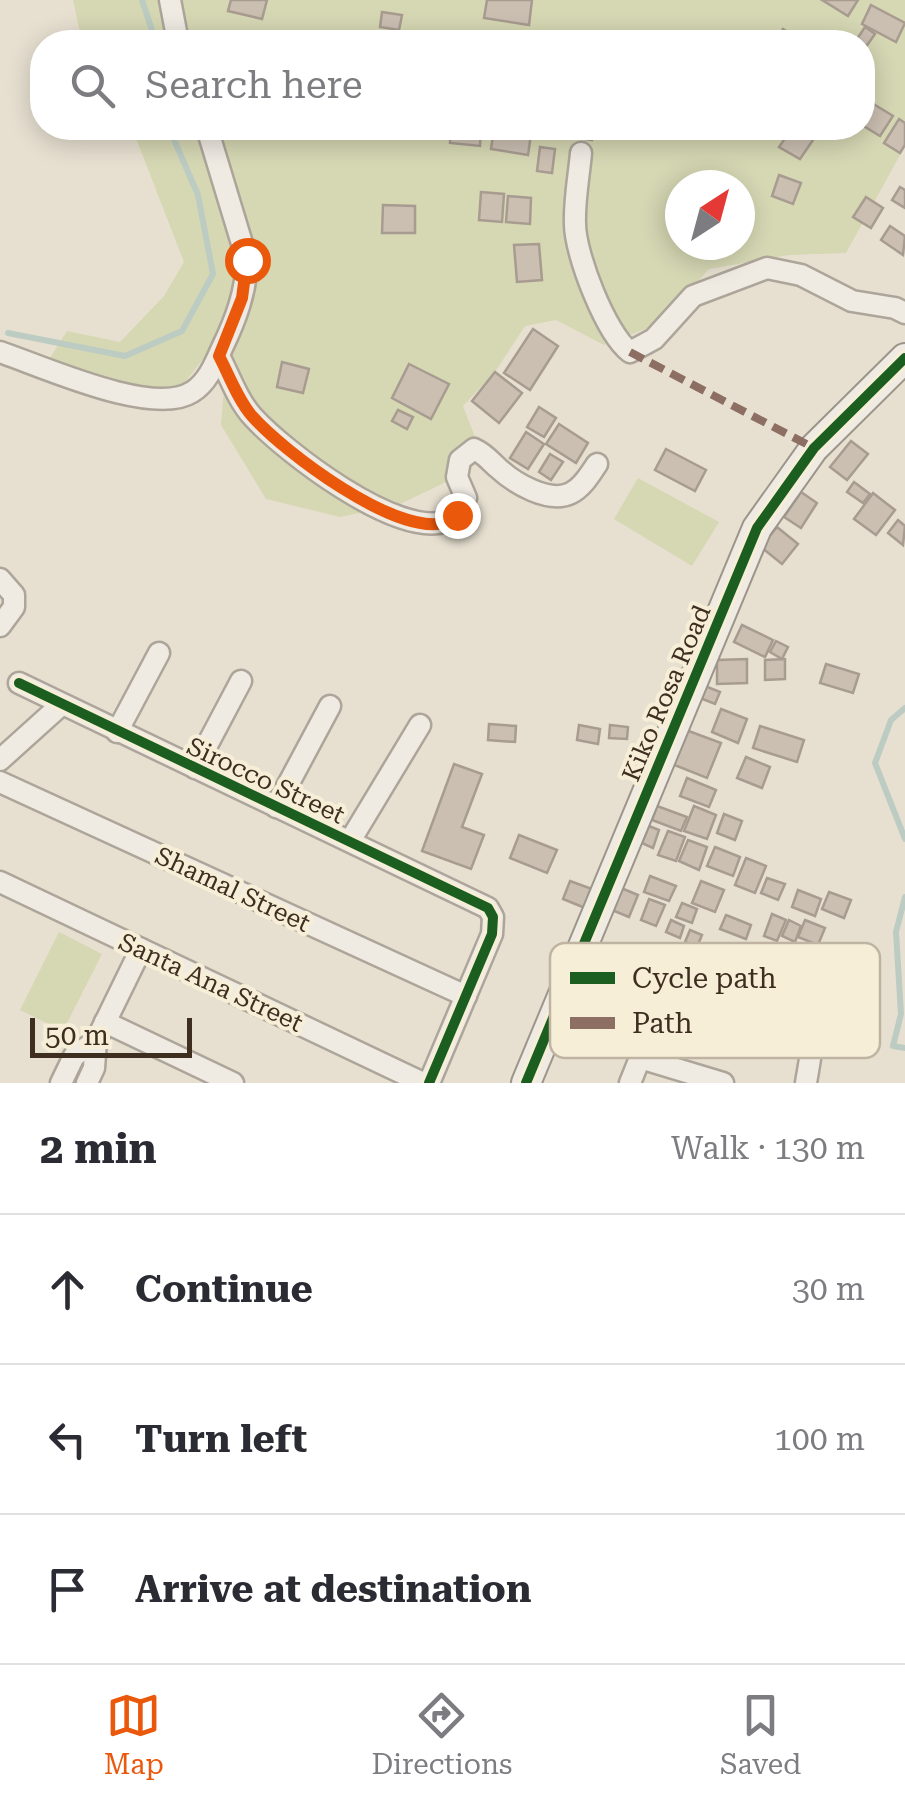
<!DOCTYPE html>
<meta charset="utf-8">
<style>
:root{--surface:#fff;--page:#f7f7f7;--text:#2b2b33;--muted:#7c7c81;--line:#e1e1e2;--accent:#ea580c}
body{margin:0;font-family:"Roboto Serif",serif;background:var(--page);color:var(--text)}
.compass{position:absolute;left:665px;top:170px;width:90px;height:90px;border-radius:50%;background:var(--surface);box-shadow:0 5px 25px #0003;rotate:36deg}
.scale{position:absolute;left:30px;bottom:25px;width:162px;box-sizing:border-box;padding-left:10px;border:5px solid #3d2e20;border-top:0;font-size:28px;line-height:35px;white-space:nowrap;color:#3d2e20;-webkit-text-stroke:8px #f7eed8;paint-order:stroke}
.stop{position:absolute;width:30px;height:30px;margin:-22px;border:8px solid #ea580c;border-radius:50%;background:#fff}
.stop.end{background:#ea580c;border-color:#fff;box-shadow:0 2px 10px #0008}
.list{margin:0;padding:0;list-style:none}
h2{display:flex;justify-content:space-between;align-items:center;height:130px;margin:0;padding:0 40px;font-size:42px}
h2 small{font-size:32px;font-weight:400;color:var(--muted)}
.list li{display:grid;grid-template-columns:65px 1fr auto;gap:30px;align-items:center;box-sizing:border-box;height:150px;padding:0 40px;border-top:2px solid var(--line)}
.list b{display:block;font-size:38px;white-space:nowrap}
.list em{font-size:32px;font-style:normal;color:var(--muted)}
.icon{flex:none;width:55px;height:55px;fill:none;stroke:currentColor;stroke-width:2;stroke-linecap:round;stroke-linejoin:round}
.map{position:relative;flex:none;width:905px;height:1083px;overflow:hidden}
.search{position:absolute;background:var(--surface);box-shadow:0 5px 25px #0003;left:30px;right:30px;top:30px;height:110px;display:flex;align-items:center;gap:25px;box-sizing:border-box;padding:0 35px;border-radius:40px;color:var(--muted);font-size:38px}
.sheet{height:580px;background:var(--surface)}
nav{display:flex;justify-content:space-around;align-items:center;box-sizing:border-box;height:140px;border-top:2px solid var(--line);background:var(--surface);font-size:28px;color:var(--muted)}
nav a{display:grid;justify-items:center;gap:5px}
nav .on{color:var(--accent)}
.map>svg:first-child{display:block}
</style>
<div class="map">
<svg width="905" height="1083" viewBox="0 0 905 1083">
<rect width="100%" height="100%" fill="#e7e0d1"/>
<g fill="#d6d7b3" fill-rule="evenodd">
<path d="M73,0H905V146L846,253L789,255L709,269L660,323L604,345L556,320L525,326L495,372L463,406L480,450L444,483L398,505L340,517L266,499L221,425L225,376L207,354L178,391L108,384L45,366L67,331L120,342L164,296L184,262L132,128H862V42H82ZM680,185H740V245H680Z"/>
<polygon points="638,478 719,522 692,566 614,519"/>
<polygon points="59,932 102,954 63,1031 20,1010"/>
</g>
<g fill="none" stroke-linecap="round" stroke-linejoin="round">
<g stroke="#bcccc2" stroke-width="6">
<polyline points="142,0 156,42"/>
<polyline points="8,333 125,356 182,331 213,274 198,195 169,128"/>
<polyline points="905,708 891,720 875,763 905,839"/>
<polyline points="905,897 896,932 901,1014 893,1046 905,1048"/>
</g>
</g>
<g fill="#cbbfb2" stroke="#a89c90" stroke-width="2.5">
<polygon points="231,0 267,0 262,19 228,11"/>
<polygon points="487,0 532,0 529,25 484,18"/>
<polygon points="822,0 858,0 848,16"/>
<polygon points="871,5 905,23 896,42 862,24"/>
<polygon points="382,12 402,15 399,30 380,27"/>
<polygon points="865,27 875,34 865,48 862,42 855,42"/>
<polygon points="783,29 804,42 775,42"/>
<polygon points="862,97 893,116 880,136 862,125"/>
<polygon points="899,119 905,123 905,145 900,153 884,143"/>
<polygon points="451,128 481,129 480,146 450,143"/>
<polygon points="494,128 532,128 528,155 491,149"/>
<polygon points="579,128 594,128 592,140 578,138"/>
<polygon points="792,128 813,140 800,159 779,147"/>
<polygon points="540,147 555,149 552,173 537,171"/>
<polygon points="779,175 801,183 793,204 772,196"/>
<polygon points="900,187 905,190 905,208 892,200"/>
<polygon points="481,192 504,194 502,222 479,220"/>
<polygon points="508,196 531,198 530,224 506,222"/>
<polygon points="866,197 883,208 871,228 853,217"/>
<polygon points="383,205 415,206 415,233 382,233"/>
<polygon points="890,226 905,236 903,255 881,240"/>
<polygon points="539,244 542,280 517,282 514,245"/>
<polygon points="533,329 558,346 530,390 504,373"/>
<polygon points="282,362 309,369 303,393 277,387"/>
<polygon points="409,364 449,384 431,419 392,398"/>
<polygon points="495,372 522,393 499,423 472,401"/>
<polygon points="539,407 556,418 544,437 527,427"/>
<polygon points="398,410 413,417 407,429 392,421"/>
<polygon points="559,424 588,443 576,463 546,444"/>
<polygon points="526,432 544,444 528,469 510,458"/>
<polygon points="851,441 868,454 847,480 830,467"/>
<polygon points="666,449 706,470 695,491 655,470"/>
<polygon points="550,454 563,462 551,480 539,472"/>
<polygon points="854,482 870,494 863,503 847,492"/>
<polygon points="801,492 817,503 801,528 784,517"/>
<polygon points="873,493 895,510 876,535 854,519"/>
<polygon points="898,520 905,526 903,545 888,533"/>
<polygon points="777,527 798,544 782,564 761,547"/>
<polygon points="742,625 773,640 765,657 734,642"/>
<polygon points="776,641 788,647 782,659 770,652"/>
<polygon points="747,659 747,683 717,684 717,660"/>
<polygon points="785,659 785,679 765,680 765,660"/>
<polygon points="826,664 859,674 853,693 820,683"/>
<polygon points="705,686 720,692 715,704 700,698"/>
<polygon points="721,709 747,719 738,743 712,732"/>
<polygon points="489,724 516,726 515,742 488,740"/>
<polygon points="579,725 600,729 598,744 577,740"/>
<polygon points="610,725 628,727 627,739 609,738"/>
<polygon points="760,726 804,740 797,762 753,748"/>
<polygon points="686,730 721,743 707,778 672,764"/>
<polygon points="746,757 770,767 762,788 737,778"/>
<polygon points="454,764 482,774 462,827 484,835 471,869 422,851"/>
<polygon points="687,778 716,790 709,807 680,796"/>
<polygon points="657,806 687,817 681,831 652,820"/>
<polygon points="694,806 716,815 707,839 684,831"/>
<polygon points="724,814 742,821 735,840 717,833"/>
<polygon points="649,826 659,830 653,848 642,843"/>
<polygon points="668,831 685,837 676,861 658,855"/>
<polygon points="519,835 557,850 547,873 510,858"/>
<polygon points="688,840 707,847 699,870 679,861"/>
<polygon points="715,847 740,857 733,876 707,866"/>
<polygon points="746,858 766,866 755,893 735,885"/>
<polygon points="650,876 676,886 669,901 644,892"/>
<polygon points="767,878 785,884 778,900 761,893"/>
<polygon points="570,881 592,889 585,908 563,899"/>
<polygon points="701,881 724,890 715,912 692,903"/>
<polygon points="621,888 638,895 629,917 612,910"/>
<polygon points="798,890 821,899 815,916 792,907"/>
<polygon points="829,892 851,900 844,918 822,909"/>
<polygon points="649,899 665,905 656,926 641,920"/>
<polygon points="682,903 697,909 692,923 676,917"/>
<polygon points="772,914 786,920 777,941 764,936"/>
<polygon points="726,915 751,925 746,939 720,929"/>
<polygon points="671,920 684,926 680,938 666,932"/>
<polygon points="789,920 801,926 795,942 782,936"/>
<polygon points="805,920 825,928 818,945 798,937"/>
<polygon points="690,930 702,935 697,947 685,942"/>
</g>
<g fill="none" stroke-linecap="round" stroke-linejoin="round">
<defs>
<g id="street">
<polyline points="170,0 178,42"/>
<path d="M581,153C579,176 574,201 575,224C575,254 606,334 630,352L654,339L693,296L767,268L801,275L852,301L895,308L905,313"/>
<path d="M0,352C44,367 153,417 192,392C207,383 215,364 222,348C236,319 246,292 247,260L207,128"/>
<path d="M219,356C229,375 238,401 253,417C284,451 398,539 446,521C457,517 460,508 466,498L457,477L460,460L474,449C485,454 489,460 498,468C514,483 549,504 571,493C583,487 590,474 597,464"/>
<polyline points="0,579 14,595 14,607 0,626"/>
<polyline points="19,683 488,908 493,917 492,934 429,1083"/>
<polyline points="117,732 159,653"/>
<polyline points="0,760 61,705"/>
<polyline points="195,768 241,681"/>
<polyline points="0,782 466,996"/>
<polyline points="276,807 330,706"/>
<polyline points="350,841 420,725"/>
<polyline points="0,882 423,1083"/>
<polyline points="105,1022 233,1083"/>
<polyline points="640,1058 723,1083"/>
<polyline points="61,1083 74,1056 96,1041"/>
<polyline points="87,1083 94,1068 96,1041 141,949"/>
<path d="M630,1083L679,961C704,970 792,992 805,1012C818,1031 809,1062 806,1083"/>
</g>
<polyline id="secondary" points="526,1083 757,528 814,448 905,358"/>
</defs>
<use href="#street" stroke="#ada599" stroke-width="25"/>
<use href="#secondary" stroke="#9c958a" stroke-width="32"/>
<use href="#street" stroke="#efebe3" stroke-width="20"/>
<use href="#secondary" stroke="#efebe3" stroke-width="28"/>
<polyline stroke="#8d6e63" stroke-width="8" stroke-dasharray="15 8" stroke-linecap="butt" points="630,352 814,448"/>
<defs>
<g id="cycleway">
<polyline points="19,683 488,908 493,917 492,934 429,1083"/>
<polyline points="526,1083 757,528 814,448 905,358"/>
</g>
</defs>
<use href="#cycleway" stroke="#f7eed8" stroke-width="16"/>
<use href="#cycleway" stroke="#1b5e20" stroke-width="10"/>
</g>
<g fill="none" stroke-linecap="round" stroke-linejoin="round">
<path stroke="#ea580c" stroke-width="12" d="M247,260L242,298L219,356C229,375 238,400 252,416C284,452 394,535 444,523C449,521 453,518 457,515"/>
</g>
<g text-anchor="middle" stroke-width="8" stroke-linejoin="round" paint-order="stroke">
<g font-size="25" fill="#3d2e20" stroke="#f7eed8">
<text transform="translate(666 693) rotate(-67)" y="9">Kiko Rosa Road</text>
<text transform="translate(266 780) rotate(25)" y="9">Sirocco Street</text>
<text transform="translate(233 889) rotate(25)" y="9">Shamal Street</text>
<text transform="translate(211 982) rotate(25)" y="9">Santa Ana Street</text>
</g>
</g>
<rect x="550" y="943" width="330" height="115" rx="15" fill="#f7eed8" stroke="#bfb4a1" stroke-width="2.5"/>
<rect x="570" y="972" width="45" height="12" fill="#1b5e20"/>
<rect x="570" y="1017" width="45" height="12" fill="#8d6e63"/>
<g font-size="28" fill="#3d2e20">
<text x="632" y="988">Cycle path</text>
<text x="632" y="1033">Path</text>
</g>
</svg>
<svg class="compass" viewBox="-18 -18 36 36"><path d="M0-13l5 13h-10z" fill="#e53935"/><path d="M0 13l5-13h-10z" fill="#7c7c81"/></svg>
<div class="scale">50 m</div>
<div class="stop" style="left:247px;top:260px"></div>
<div class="stop end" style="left:457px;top:515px"></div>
<div class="search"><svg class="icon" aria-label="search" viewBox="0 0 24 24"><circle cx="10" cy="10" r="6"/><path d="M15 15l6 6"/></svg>Search here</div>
</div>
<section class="sheet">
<h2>2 min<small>Walk · 130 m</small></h2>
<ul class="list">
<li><svg class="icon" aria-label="ahead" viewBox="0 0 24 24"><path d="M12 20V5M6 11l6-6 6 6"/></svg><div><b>Continue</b></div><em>30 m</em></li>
<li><svg class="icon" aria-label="left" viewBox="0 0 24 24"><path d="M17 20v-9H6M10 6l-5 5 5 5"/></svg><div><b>Turn left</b></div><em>100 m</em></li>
<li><svg class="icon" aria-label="arrive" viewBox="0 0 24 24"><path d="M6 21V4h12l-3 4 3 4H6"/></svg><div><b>Arrive at destination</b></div></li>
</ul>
</section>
<nav>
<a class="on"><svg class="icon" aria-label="map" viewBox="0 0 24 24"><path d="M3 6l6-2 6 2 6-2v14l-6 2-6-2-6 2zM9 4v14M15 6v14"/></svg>Map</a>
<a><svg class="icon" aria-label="directions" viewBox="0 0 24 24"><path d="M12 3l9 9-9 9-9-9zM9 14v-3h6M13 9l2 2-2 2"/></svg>Directions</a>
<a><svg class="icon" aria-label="saved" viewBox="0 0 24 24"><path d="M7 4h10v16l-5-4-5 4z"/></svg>Saved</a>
</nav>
